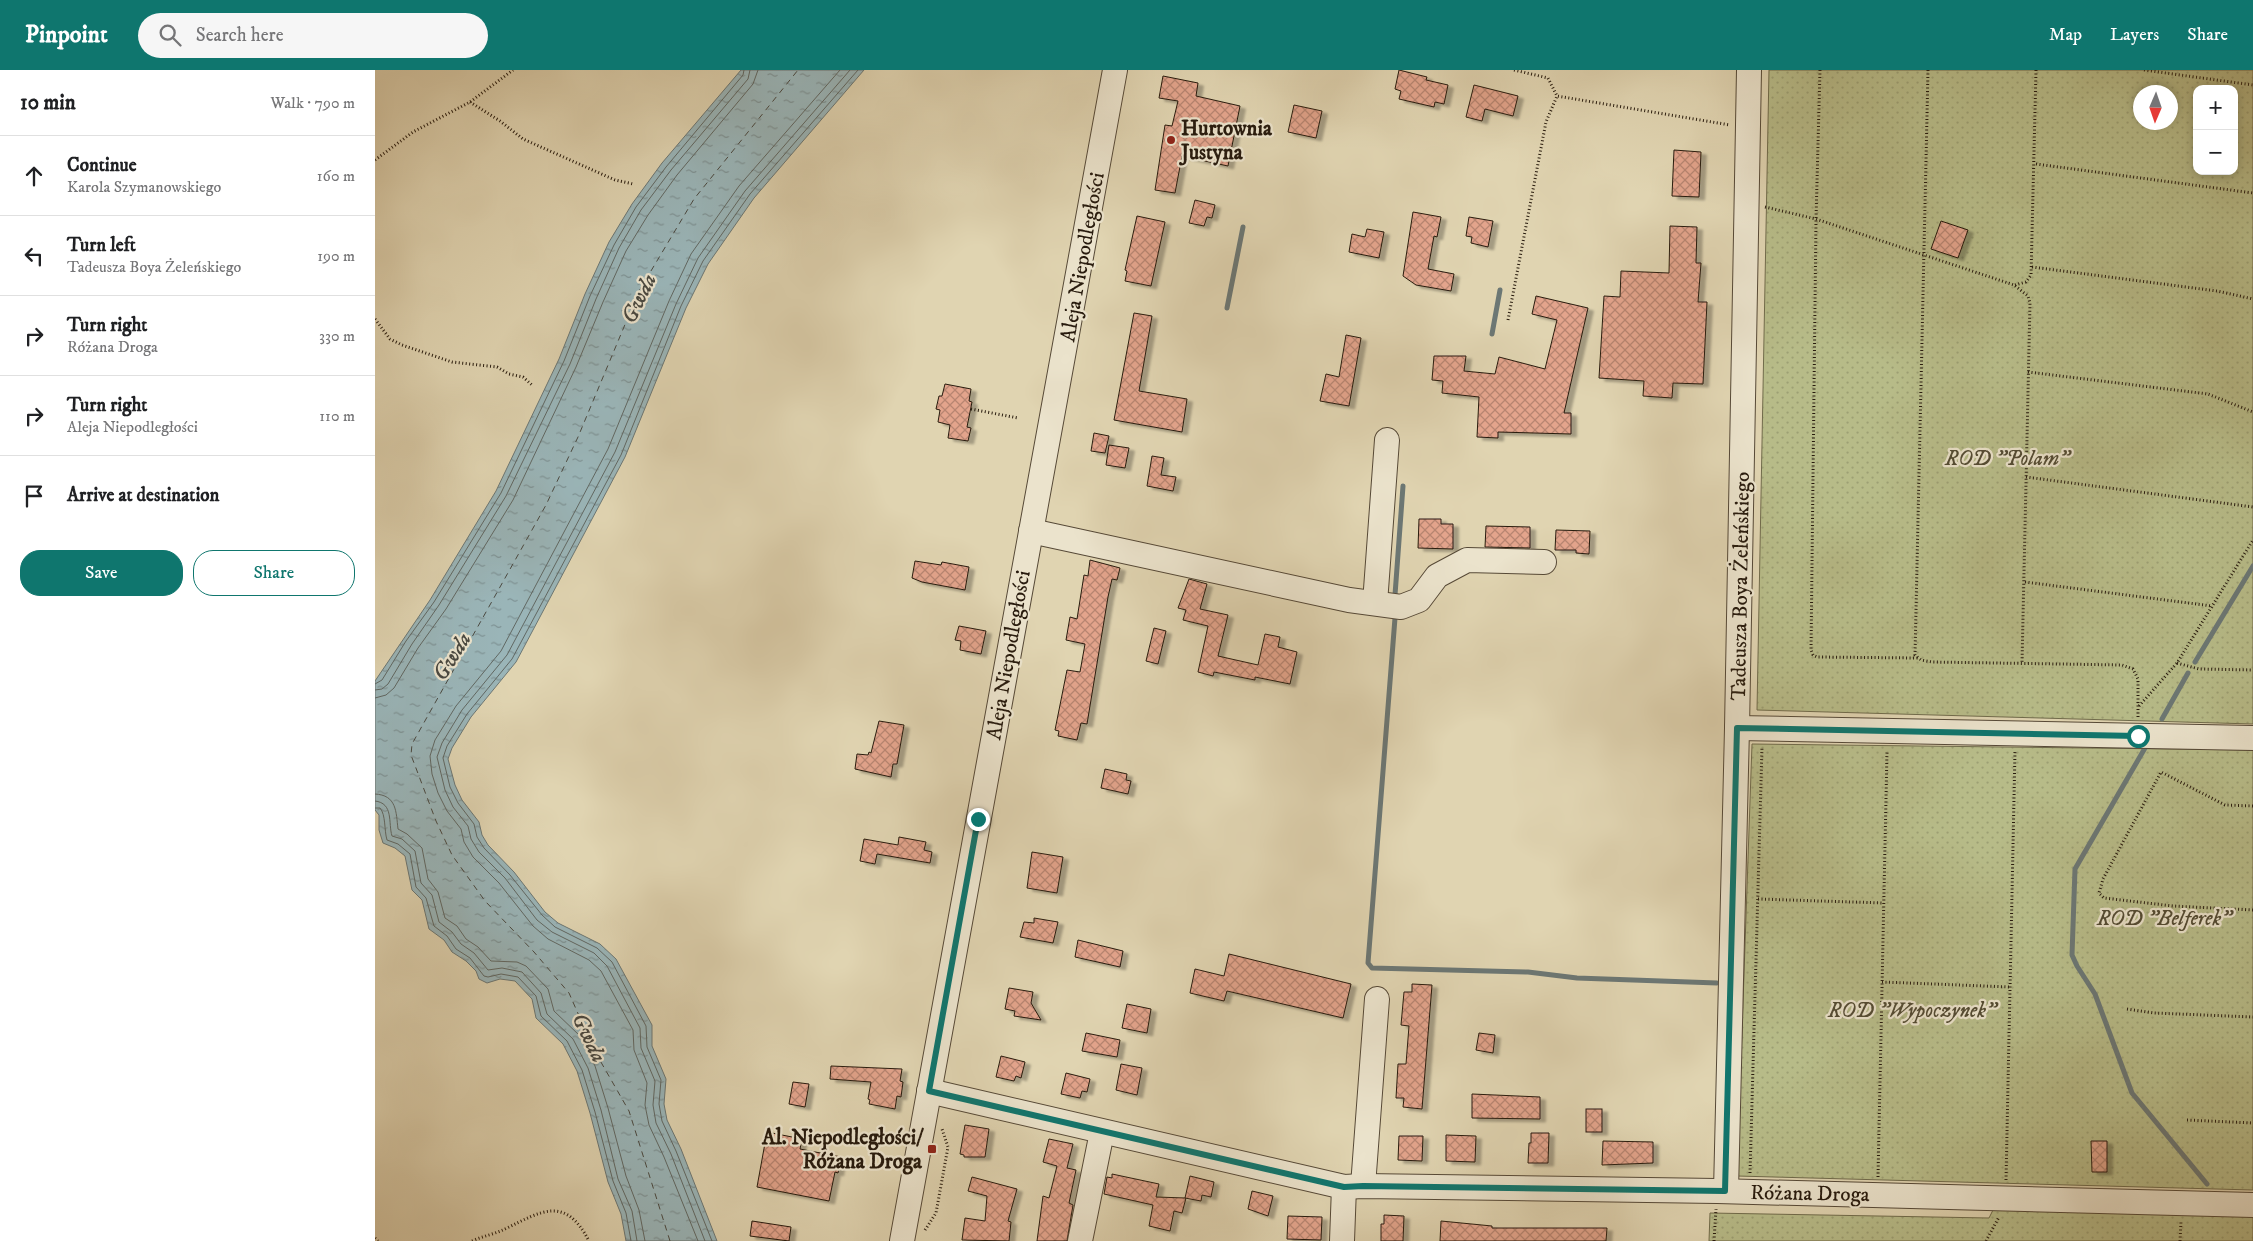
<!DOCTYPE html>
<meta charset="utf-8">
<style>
:root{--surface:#fff;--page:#f6f6f6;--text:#202124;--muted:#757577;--line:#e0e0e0;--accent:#0f766e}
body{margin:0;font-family:"IM FELL DW Pica",serif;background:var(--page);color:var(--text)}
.controls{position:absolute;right:15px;top:15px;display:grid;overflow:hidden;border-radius:10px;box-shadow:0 2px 8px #0003}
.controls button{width:45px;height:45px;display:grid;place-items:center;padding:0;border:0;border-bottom:1px solid var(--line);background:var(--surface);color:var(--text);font:25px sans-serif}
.compass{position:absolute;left:1758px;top:15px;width:45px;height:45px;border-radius:50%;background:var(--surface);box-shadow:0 2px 8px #0003;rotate:182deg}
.stop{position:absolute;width:15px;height:15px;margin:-11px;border:4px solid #0f766e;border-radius:50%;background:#fff}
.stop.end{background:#0f766e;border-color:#fff;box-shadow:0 1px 5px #0008}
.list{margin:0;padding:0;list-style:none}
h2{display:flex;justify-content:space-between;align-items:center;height:65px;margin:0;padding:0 20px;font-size:21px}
h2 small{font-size:16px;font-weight:400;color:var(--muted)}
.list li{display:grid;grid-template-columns:32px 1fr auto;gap:15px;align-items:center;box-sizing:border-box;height:80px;padding:0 20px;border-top:1px solid var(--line)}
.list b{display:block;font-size:19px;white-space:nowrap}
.list p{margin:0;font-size:16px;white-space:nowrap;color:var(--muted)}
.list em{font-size:16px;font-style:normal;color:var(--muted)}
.actions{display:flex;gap:10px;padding:15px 20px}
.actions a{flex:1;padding:11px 0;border:1px solid var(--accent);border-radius:20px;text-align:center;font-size:18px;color:var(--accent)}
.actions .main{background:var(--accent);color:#fff}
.icon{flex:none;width:28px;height:28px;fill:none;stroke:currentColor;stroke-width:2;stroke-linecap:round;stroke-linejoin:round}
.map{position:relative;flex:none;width:1878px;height:1171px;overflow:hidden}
header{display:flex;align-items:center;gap:30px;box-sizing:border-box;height:70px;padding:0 25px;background:var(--accent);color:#fff}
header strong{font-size:24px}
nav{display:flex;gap:28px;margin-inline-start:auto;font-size:18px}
.search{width:350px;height:45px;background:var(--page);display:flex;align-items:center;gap:12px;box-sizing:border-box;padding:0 18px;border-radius:28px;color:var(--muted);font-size:19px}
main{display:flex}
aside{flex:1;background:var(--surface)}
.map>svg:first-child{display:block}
</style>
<header>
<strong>Pinpoint</strong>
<div class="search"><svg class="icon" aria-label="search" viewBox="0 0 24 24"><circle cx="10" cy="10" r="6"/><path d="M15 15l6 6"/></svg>Search here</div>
<nav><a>Map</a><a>Layers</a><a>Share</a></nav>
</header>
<main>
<aside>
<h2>10 min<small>Walk · 790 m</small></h2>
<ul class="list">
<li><svg class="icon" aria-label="ahead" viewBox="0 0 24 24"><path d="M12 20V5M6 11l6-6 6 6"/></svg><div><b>Continue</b><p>Karola Szymanowskiego</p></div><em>160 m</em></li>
<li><svg class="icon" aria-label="left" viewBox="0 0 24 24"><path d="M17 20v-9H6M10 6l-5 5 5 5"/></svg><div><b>Turn left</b><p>Tadeusza Boya Żeleńskiego</p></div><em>190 m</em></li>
<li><svg class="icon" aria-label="right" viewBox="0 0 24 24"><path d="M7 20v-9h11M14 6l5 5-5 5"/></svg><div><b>Turn right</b><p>Różana Droga</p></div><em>330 m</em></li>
<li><svg class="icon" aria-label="right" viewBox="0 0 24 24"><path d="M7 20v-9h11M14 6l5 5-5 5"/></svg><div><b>Turn right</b><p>Aleja Niepodległości</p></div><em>110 m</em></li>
<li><svg class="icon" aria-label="arrive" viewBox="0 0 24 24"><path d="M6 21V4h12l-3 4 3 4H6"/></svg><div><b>Arrive at destination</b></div></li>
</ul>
<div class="actions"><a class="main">Save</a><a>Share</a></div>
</aside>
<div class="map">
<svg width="1878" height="1171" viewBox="0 0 1878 1171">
<defs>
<pattern id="garden-dots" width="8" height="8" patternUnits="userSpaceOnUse" patternTransform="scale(1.25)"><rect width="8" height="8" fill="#b7bb88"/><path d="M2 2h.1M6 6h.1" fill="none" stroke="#9da074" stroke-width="1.8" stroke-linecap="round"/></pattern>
<pattern id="water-ripples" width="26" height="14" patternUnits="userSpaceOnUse" patternTransform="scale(1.25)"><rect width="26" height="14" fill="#9ab5b8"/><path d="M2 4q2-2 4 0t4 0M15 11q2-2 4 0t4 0" fill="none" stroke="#7e9294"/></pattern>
<pattern id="building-cross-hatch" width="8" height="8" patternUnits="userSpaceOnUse" patternTransform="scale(1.25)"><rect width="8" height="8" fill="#e3a48c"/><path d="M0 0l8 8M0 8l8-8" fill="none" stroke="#b88571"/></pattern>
<filter id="shadow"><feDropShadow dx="5.5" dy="3" stdDeviation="1" flood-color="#0004"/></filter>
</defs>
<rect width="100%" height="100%" fill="#e0d4b1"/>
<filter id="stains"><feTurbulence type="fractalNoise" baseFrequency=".004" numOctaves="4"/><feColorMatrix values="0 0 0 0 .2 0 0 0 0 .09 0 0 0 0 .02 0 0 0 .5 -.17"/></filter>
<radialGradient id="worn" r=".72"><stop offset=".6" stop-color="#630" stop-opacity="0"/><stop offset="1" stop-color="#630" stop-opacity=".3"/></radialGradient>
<g fill="url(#garden-dots)" stroke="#706b4b" fill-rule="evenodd">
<path d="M1394,0H1878V654L1382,640ZM1822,19H1859V101H1822ZM1766,22H1796V52H1766Z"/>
<polygon points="1377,674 1878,680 1878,1120 1362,1106"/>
<polygon points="1619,1138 1878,1144 1878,1171 1334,1171 1335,1143 1614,1148"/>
</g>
<polygon fill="url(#water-ripples)" stroke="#6c7774" points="366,0 489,0 379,128 333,194 311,238 250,387 141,592 96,647 77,678 73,689 80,715 87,730 104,752 107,765 113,775 139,802 170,842 183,853 225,874 241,889 277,955 277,976 291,1009 289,1034 292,1050 306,1079 342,1171 251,1171 246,1144 233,1112 215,1043 202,1001 188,974 161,948 157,929 140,911 125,909 112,913 104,909 101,901 91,891 77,882 69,870 54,859 47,830 37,820 30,786 20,778 8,773 4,760 4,745 0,740 0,611 55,530 121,421 184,289 210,224 234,172 257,134 287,93"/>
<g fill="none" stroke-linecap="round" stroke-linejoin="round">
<g stroke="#616863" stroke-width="1">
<polyline points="0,614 7,610 31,571 59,532 126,423 189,291 215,226 239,175 261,137 291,97 368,5 369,0"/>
<polyline points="0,620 7,619 13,614 37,574 64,535 131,426 195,294 221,229 244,178 266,140 296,100 373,9 375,0"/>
<polyline points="0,628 11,625 19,618 43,578 71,539 138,430 201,297 228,232 251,181 273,145 302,105 378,14 383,0"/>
<path d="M0,724C22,725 21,742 23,759L32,764L47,778L53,809L63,822L70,848L82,856L91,869L103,877L116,891L142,892L151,896L173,919L179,941L204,965L220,996L233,1038L251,1106L264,1140L270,1171"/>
<path d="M0,731C19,733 13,753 17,766L27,769L40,781L46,813L57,825L64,852L77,862L86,874L99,883L113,900L127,898L147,902L166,923L172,944L198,969L213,998L226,1040L243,1109L257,1141L262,1171"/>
<path d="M0,738H5C11,745 9,760 12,770L23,774L35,784L41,817L51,828L59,856L72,866L81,879L95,888L109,906L113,907L126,904L143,907L161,926L166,946L192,971L207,1000L220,1042L238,1111L251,1143L256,1171"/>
<polyline points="323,1171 289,1087 274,1055 270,1035 272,1013 259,980 258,960 226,901 214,890 173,869 158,856 124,813 98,787 89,772 86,759 72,741 63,723 57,704 55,686 60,670 81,636 126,581 233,379 294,231 316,184 364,116 465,0"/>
<polyline points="330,1171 296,1084 281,1053 278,1035 280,1011 266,978 265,958 232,896 219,883 177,862 162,850 130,808 104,782 96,769 93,756 78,737 70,720 62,687 67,673 87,640 132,585 240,382 301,234 323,188 370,121 475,0"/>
<polyline points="337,1171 301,1081 287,1051 284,1034 286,1010 272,977 271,956 237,892 222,878 180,857 167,845 135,805 109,778 102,767 99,754 83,733 75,717 68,688 72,676 92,644 137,589 246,385 306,236 328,191 375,124 483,0"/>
</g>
<g stroke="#6c7774" stroke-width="5">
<polyline points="852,238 868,157"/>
<polyline points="1117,264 1125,220"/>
<polyline points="1020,525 1028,416"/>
<polyline points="1020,548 993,893 997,898 1153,902 1202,908 1342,913"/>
<polyline points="1820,592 1878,496"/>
<polyline points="1787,649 1813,603"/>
<polyline points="1770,678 1700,799 1697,885 1702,896 1720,924 1757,1023 1832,1114"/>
</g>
<polyline stroke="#4a4941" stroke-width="1" stroke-dasharray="6 5" stroke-linecap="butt" points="295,1171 254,1041 219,980 194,923 159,882 110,831 77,785 61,751 36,685 37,674 171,435 203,367 264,221 319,129 423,0"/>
</g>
<g fill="url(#building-cross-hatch)" stroke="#281b0e" filter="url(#shadow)">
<polygon points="1024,0 1052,7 1051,10 1073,15 1069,34 1060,32 1059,37 1024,29 1026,21 1020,19"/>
<polygon points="788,6 823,13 821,26 865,36 853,96 807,86 800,123 780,120 790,55 797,56 803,31 784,28"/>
<polygon points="1099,15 1143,26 1138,46 1110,39 1107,51 1091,47"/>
<polygon points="919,35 947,41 941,68 913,62"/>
<polygon points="1299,80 1326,82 1324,127 1297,126"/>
<polygon points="820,130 840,135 837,148 832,147 829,156 814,153"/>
<polygon points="1038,142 1066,147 1062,167 1059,166 1053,199 1079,204 1076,221 1041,215 1028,206"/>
<polygon points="762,146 790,152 776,216 750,211 752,201 750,200"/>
<polygon points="1094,147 1118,151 1113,177 1096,173 1097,167 1091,166"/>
<polygon points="1566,151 1593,160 1583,188 1556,179"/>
<polygon points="1295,156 1322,157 1321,193 1326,193 1323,232 1332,232 1328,314 1298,313 1297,328 1268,326 1269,311 1224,308 1229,226 1245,227 1246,201 1294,203"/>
<polygon points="992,159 1009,162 1004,188 974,182 977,164 990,167"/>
<polygon points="1161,226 1213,238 1189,343 1196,343 1196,364 1123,362 1123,368 1102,367 1104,327 1067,323 1068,311 1057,310 1059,286 1091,286 1089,301 1120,304 1124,287 1170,299 1182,250 1157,244"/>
<polygon points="759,243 777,246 764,321 812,329 807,362 739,350"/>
<polygon points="971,265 986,268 974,336 945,331 951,304 964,307"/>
<polygon points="570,314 596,319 594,331 597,332 592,357 596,358 593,371 573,368 575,355 563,352 565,340 561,339 564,326 567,326"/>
<polygon points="719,363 734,366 730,383 716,381"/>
<polygon points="734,375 754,378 750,398 731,395"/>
<polygon points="777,386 789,388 786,405 801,407 798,421 772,416"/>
<polygon points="1044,449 1066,449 1066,454 1078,454 1078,479 1043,478"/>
<polygon points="1111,456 1155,457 1155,478 1110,477"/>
<polygon points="1181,460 1215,461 1214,484 1201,483 1201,480 1180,480"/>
<polygon points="715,490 745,498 742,510 737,509 733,527 712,654 706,653 702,670 683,666 684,661 680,660 692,600 705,602 710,574 691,570 695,547 702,549 709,505 713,506"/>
<polygon points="540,491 566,495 567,492 594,497 590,520 547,512 537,508"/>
<polygon points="814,509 832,514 825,539 853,545 843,586 883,595 890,564 905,567 903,577 922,582 915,614 880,607 880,610 839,602 838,606 823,602 833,556 808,550 811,540 803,538"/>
<polygon points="584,556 611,561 606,584 585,580 586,571 580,570"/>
<polygon points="779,558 791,561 783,594 771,591"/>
<polygon points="504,651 529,655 522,694 518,694 516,707 480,699 482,684 493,685 494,682 496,683"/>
<polygon points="730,699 752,704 751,710 756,711 753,724 726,718"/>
<polygon points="524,767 551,772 549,780 557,782 555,793 502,784 500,794 485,791 489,769 523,775"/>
<polygon points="657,782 688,787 682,823 652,818"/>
<polygon points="659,848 683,852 678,873 645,867 649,852 659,853"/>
<polygon points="703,870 748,881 745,897 700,887"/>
<polygon points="854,884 976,914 968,948 852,921 849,931 815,923 820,899 849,906"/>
<polygon points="1037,914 1057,915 1047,1039 1028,1037 1029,1028 1021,1028 1023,994 1031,994 1034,956 1026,955 1029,922 1037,922"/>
<polygon points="634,918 658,922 656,933 666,950 639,946 640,941 630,939"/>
<polygon points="752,934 776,939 772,963 747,958"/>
<polygon points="711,963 745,970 742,987 707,981"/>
<polygon points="1104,963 1120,965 1118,983 1101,980"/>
<polygon points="626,986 650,992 646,1008 641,1006 639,1011 621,1007"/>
<polygon points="746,994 767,998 762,1025 741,1020"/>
<polygon points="456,996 527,999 525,1011 528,1012 526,1027 522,1026 520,1039 494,1034 495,1030 493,1029 496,1012 455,1009"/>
<polygon points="691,1003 715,1009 712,1022 707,1021 705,1028 686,1024"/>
<polygon points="418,1012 434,1014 430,1037 414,1034"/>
<polygon points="1097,1024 1165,1027 1165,1049 1097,1048"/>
<rect x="1211" y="1039" width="16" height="23"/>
<polygon points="590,1055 614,1059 610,1087 589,1087 589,1085 585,1084"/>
<polygon points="392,1062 427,1069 425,1079 466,1087 463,1103 460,1102 454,1131 382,1117"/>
<polygon points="1156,1063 1174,1063 1173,1093 1153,1093 1154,1073 1156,1073"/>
<polygon points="1071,1065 1101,1066 1100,1092 1071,1091"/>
<polygon points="1024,1066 1048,1066 1047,1091 1023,1090"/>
<polygon points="674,1069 698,1074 692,1098 701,1100 694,1133 698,1135 692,1171 662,1171 668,1126 674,1128 682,1096 668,1092"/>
<polygon points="1228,1071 1278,1072 1278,1093 1227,1095"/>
<polygon points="1716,1071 1732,1071 1732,1102 1717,1102"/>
<polygon points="737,1104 784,1114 781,1127 811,1128 807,1143 799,1141 795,1161 774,1156 778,1135 729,1124 732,1107 737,1108"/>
<polygon points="815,1106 839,1112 836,1127 827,1125 826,1131 810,1128"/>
<polygon points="597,1107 642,1119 633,1151 636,1152 634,1171 587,1170 590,1148 610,1151 612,1126 593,1121"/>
<polygon points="877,1121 898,1126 893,1146 873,1139"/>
<polygon points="1009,1145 1029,1146 1028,1171 1006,1171 1006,1154 1009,1154"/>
<polygon points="913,1146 947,1147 946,1170 912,1169"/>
<polygon points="377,1151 416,1157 414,1171 375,1166"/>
<polygon points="1066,1151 1117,1156 1117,1158 1232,1158 1231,1171 1065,1171"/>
</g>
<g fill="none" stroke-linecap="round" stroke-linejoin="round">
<defs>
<g id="minor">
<polyline points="656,461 974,530 1026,537 1044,530 1062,506 1092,490 1169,492"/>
<polyline points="1000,533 1012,370"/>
<polyline points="1362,658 1878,668"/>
<polyline points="554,1021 969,1117 988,1116 1342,1121 1878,1135"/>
<polyline points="988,1116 1002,929"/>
<polyline points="1351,1121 1362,658 1374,0"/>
<polyline points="527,1171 740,0"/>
<polyline points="705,1171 727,1062"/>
<polyline points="967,1171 969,1117"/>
</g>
</defs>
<use href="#minor" stroke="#564937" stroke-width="26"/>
<g stroke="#281b0e" stroke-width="3" stroke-dasharray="1 2.5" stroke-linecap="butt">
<polyline points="1139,0 1173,8 1182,26 1355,55"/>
<polyline points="1445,0 1441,149 1436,580 1438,585 1442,587 1543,588"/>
<polyline points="1553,0 1540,585 1546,590 1557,592 1747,595 1758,599 1763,609 1763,648"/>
<polyline points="1769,0 1878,15"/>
<polyline points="95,32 125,51 148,69 240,110 258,114"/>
<polyline points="0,90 38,62 95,32 138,0"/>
<polyline points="1661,94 1878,123"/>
<polyline points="1390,137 1441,149 1639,215 1653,226 1655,233 1647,593"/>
<polyline points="1657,197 1842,221 1878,229"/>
<polyline points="1640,215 1651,212 1656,205 1661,0"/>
<polyline points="0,249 15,269 27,275 77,292 122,297 134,304 148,307 157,315"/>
<polyline points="1133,250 1171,52 1182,26"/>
<polyline points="1653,302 1833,324 1878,342"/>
<polyline points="596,339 643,348"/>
<polyline points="1651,407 1878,437"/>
<polyline points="1650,512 1837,536"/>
<polyline points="1802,593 1824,599 1878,600"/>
<polyline points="1764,636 1802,593 1878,470"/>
<polyline points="1878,736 1850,735 1786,702 1728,809 1724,823 1729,828 1798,836 1878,840"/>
<polyline points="1383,829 1509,833"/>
<polyline points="1507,912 1635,917"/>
<polyline points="1752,939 1779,943 1878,947"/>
<polyline points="1812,1050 1878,1053"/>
<polyline points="1375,1103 1387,677"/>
<polyline points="1503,1107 1512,681"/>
<polyline points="1631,1110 1640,681"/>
<polyline points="550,1160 561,1143 573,1077 567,1059"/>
<polyline points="0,1168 3,1171"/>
<path d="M97,1171C108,1166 120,1164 130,1159C167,1141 190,1125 214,1171"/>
<polyline points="1339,1171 1341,1139"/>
<polyline points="1611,1171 1624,1147"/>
<polyline points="1805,1171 1806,1151"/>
</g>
<use href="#minor" stroke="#ebe3cc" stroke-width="24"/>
</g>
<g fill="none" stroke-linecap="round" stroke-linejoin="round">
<polyline stroke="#0f766e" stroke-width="6" points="603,749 554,1021 969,1117 988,1116 1350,1121 1362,658 1763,666"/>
</g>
<g fill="#8f2418" stroke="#ebe3cc" stroke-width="2">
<circle cx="796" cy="70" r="5"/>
<rect x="552" y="1074" width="10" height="10" rx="2.5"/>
</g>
<g text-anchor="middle" stroke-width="4.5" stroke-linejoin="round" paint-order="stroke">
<g font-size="21" font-weight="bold" fill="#281b0e" stroke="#ebe3cc" text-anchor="start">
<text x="806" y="65">Hurtownia<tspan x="806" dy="24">Justyna</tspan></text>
<text x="547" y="1074" text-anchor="end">Al. Niepodległości/<tspan x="547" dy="24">Różana Droga</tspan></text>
</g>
<g font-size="21" fill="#281b0e" stroke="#ebe3cc">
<text transform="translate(707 187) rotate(-80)" y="7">Aleja Niepodległości</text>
<text transform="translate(1365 516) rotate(-89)" y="7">Tadeusza Boya Żeleńskiego</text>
<text transform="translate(633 585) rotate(-80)" y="7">Aleja Niepodległości</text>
<text transform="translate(1435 1123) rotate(1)" y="7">Różana Droga</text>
</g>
<g font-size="21" font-style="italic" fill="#534b33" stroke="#ebe3cc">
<text x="1632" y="395">ROD "Polam"</text>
<text x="1789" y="855">ROD "Belferek"</text>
<text x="1537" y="947">ROD "Wypoczynek"</text>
</g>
<g font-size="22" font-style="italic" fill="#4a4941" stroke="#ebe3cc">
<text transform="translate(263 228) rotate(-64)" y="8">Gwda</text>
<text transform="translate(76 586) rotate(-58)" y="8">Gwda</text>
<text transform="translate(215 967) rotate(64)" y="8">Gwda</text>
</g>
</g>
<rect width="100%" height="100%" filter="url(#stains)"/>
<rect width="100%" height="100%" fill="url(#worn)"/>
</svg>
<div class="controls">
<button>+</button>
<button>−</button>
</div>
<svg class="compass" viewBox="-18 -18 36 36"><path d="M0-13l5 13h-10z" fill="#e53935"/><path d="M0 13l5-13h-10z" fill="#757577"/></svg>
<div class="stop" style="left:1763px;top:666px"></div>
<div class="stop end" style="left:603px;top:749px"></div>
</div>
</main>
